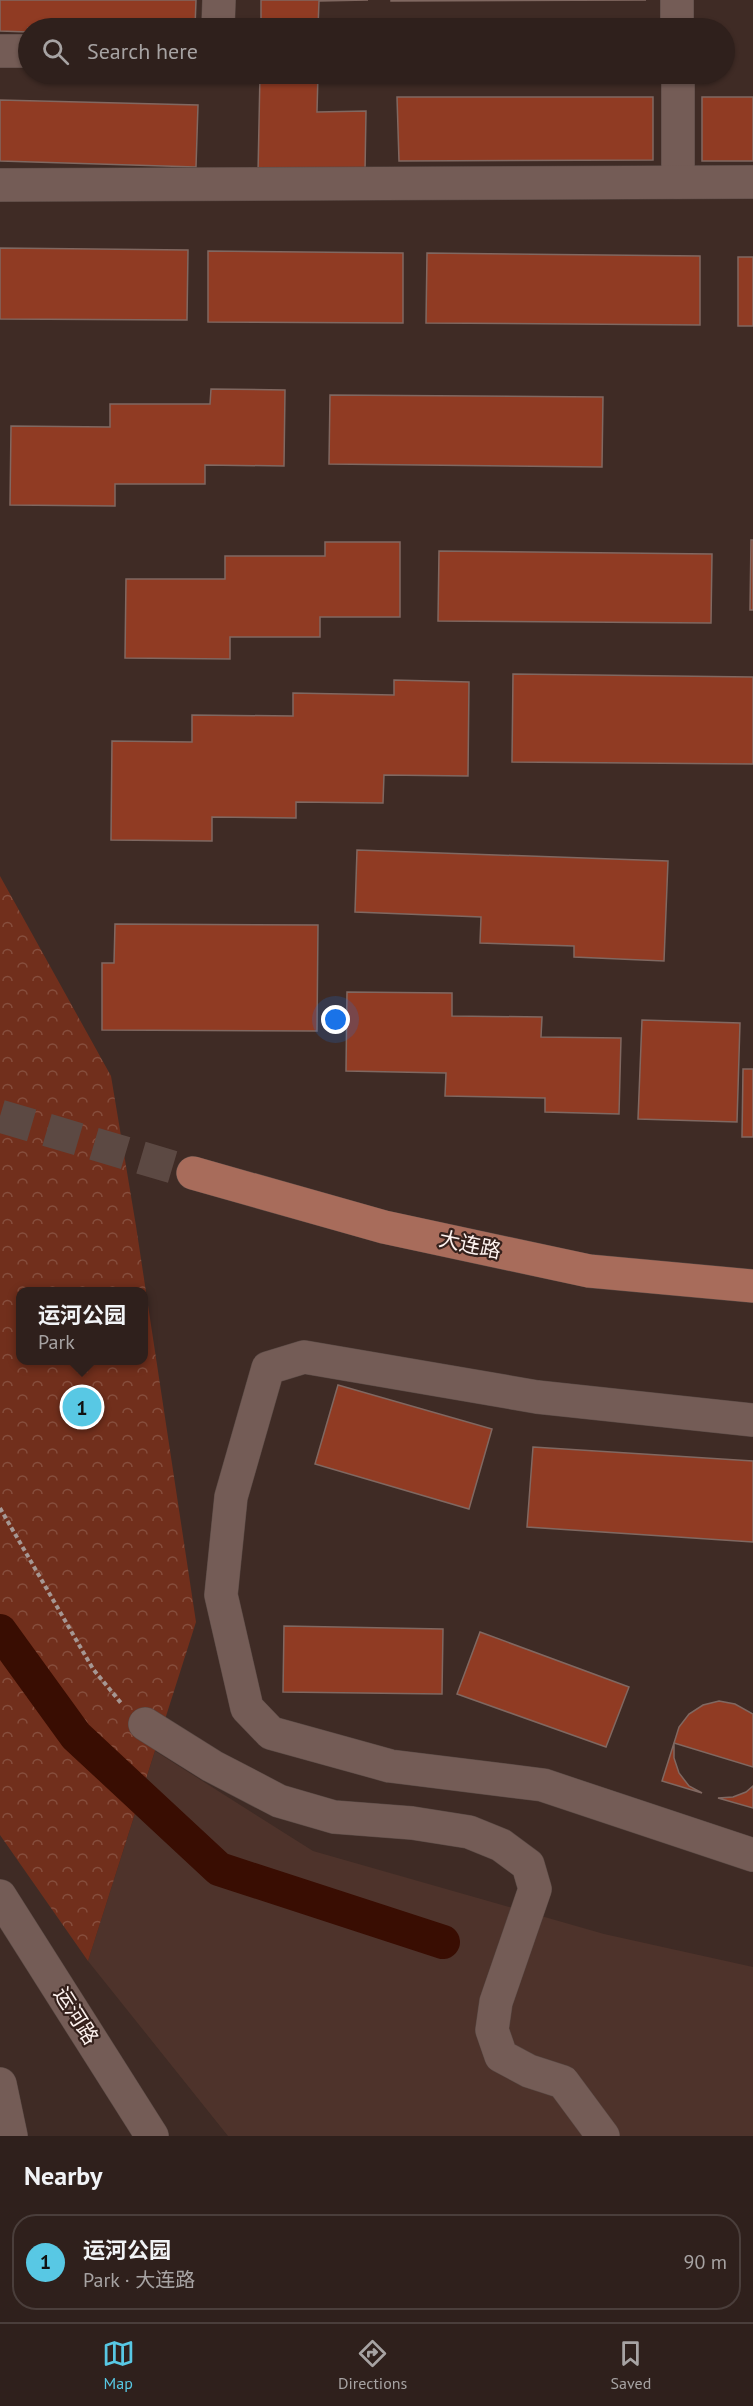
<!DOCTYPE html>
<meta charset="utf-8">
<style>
:root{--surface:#2f201c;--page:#3b2d29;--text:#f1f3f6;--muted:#a7a3a3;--line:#4a3e3b;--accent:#58c8e4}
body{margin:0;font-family:"PT Sans","Noto Sans SC",sans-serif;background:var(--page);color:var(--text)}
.you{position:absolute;left:336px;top:1020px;width:21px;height:21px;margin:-15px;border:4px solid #fff;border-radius:50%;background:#1a73e8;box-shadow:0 0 0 9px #1a73e833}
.badge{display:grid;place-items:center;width:39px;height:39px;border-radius:50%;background:var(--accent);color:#111;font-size:20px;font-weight:700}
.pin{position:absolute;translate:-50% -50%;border:3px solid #fff;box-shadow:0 2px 6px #0006}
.popup{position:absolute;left:16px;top:1287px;width:132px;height:78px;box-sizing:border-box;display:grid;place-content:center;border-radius:12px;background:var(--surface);filter:drop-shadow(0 2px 4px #0005);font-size:20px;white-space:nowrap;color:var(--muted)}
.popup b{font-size:22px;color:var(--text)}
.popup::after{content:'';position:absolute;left:50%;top:100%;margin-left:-12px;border:12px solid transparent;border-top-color:var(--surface)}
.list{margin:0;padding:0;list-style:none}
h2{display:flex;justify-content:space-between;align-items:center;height:78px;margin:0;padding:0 24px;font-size:26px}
h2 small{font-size:20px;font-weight:400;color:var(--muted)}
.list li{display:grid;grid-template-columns:39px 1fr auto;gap:18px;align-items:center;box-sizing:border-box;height:96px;margin:0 12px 12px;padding:0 12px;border:2px solid var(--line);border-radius:24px}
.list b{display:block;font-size:22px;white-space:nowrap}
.list p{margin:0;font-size:20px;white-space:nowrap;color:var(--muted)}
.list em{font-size:20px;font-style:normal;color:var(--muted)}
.icon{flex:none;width:33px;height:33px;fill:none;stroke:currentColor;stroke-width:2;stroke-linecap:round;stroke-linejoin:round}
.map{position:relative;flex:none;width:753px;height:2136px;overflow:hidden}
.search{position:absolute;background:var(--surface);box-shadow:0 2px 4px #0004;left:18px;right:18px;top:18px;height:66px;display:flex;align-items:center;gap:15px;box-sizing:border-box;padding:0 21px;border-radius:33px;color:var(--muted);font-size:22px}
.sheet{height:186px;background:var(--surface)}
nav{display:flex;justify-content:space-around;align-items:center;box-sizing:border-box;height:84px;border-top:2px solid var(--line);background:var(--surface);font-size:16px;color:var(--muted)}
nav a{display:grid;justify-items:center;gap:3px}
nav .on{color:var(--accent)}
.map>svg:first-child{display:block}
</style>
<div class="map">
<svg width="753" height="2136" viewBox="0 0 753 2136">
<defs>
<pattern id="park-crowns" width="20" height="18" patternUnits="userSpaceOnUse" patternTransform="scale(1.5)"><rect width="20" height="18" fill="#712f1c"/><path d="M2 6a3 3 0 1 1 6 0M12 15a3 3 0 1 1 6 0" fill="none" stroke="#864e3d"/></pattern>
</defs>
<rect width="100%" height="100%" fill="#3f2b25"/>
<polygon fill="#4e332b" points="155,1751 313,1851 604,1934 753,1967 753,2136 228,2136 88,1961"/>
<path fill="url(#park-crowns)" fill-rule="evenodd" d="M0,876L111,1076L136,1226L196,1622L88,1961L0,1835ZM20,1292H144V1360H20Z"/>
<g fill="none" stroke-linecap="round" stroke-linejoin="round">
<polyline stroke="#390d02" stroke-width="34" points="0,1631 76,1736 219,1869 443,1942"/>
</g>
<g fill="#903b23" stroke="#806861" stroke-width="1.5">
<polygon points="0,0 196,0 195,28 28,28 28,32 0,31"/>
<polygon points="261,0 368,0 319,1 318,28 261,28"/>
<polygon points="391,0 646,0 391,1"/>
<polygon points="260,74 318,74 317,112 366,111 365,172 258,173"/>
<polygon points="397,97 653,97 653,160 399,161"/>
<rect x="702" y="97" width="51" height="64"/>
<polygon points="0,100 198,105 196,167 0,161"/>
<polygon points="0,248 188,250 187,320 0,319"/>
<polygon points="208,251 403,253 403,323 208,322"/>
<polygon points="427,253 700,256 700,325 426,323"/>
<rect x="738" y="257" width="15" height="69"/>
<polygon points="211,389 285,390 284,466 205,465 205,484 115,484 115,506 10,505 11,426 110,427 110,404 210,404"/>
<polygon points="330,395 603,397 602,467 329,464"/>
<polygon points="751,540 753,540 753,610 750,610"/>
<polygon points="325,542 400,542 400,617 320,617 320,637 230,637 230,659 125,658 126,579 225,579 225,556 325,556"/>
<polygon points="439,551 712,554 711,623 438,621"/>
<polygon points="513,674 753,677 753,764 512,762"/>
<polygon points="394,680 469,682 468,776 384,775 383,803 296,802 296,818 212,817 212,841 111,840 112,741 192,742 192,715 293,716 293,693 394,695"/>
<polygon points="357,850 668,861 664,961 574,957 574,946 480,943 481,917 355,912"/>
<polygon points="115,924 318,925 317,1031 102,1030 102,963 114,963"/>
<polygon points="347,992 452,993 452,1016 542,1017 541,1037 621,1038 619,1114 545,1112 545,1098 445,1096 446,1073 346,1071"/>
<polygon points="642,1020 740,1023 737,1122 638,1119"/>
<polygon points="743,1069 753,1069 753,1137 742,1137"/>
<polygon points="338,1385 492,1429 469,1509 315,1464"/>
<polygon points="533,1447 753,1461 753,1542 527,1527"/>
<polygon points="284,1626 443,1629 442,1694 283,1692"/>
<polygon points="480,1632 629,1687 606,1747 457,1694"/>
<polygon points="719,1701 735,1704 753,1714 753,1767 674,1743 679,1727 689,1714 703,1705"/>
<polygon points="674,1743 674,1758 679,1773 689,1786 702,1793 662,1781"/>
<polygon points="753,1786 753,1808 718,1798 733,1797 746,1792"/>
</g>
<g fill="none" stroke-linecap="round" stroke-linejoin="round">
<polyline stroke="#5c4943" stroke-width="33" stroke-dasharray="33 16" stroke-linecap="butt" points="0,1116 193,1173"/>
<defs>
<g id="minor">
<polyline points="677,0 677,28"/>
<polyline points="218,28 219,0"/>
<polyline points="0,51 28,51"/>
<polyline points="678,74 678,182"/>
<polyline points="0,185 753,182"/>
<polyline points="753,1420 537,1397 304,1357 268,1368 231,1497 221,1595 247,1708 271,1733 390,1766 543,1785 753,1855"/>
<polyline points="145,1724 212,1766 279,1801 334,1817 412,1823 469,1832 501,1845 528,1865 535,1889 496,2002 492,2030 501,2056 529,2071 563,2082 603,2136"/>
<polyline points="0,1896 152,2136"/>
<polyline points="0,2084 11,2136"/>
</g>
<polyline id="major" points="193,1173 384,1227 589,1271 753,1286"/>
</defs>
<use href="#minor" stroke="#594944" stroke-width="34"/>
<use href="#major" stroke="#594944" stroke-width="34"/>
<polyline stroke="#a69793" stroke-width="4" stroke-dasharray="4.5 3" stroke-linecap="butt" points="0,1508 93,1669 121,1703"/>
<use href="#minor" stroke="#745c56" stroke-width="33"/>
<use href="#major" stroke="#a86c5b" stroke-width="33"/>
</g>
<g text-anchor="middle" stroke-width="4.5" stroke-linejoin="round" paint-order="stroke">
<g font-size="21" fill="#fdf2ef" stroke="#35211c">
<text transform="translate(470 1245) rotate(12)" y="7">大连路</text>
<text transform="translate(76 2016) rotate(58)" y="7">运河路</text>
</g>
</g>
</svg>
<div class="you"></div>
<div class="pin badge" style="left:82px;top:1407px">1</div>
<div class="popup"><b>运河公园</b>Park</div>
<div class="search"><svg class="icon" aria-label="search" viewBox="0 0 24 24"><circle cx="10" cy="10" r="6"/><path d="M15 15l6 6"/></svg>Search here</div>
</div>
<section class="sheet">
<h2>Nearby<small></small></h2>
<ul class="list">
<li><span class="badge">1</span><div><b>运河公园</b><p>Park · 大连路</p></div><em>90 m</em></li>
</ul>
</section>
<nav>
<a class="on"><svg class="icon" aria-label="map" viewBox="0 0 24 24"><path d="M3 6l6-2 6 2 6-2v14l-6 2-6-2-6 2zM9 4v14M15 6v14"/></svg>Map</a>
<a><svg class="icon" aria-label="directions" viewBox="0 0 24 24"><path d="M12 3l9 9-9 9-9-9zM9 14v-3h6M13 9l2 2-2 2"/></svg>Directions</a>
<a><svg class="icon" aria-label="saved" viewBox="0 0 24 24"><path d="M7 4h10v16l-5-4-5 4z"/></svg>Saved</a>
</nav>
